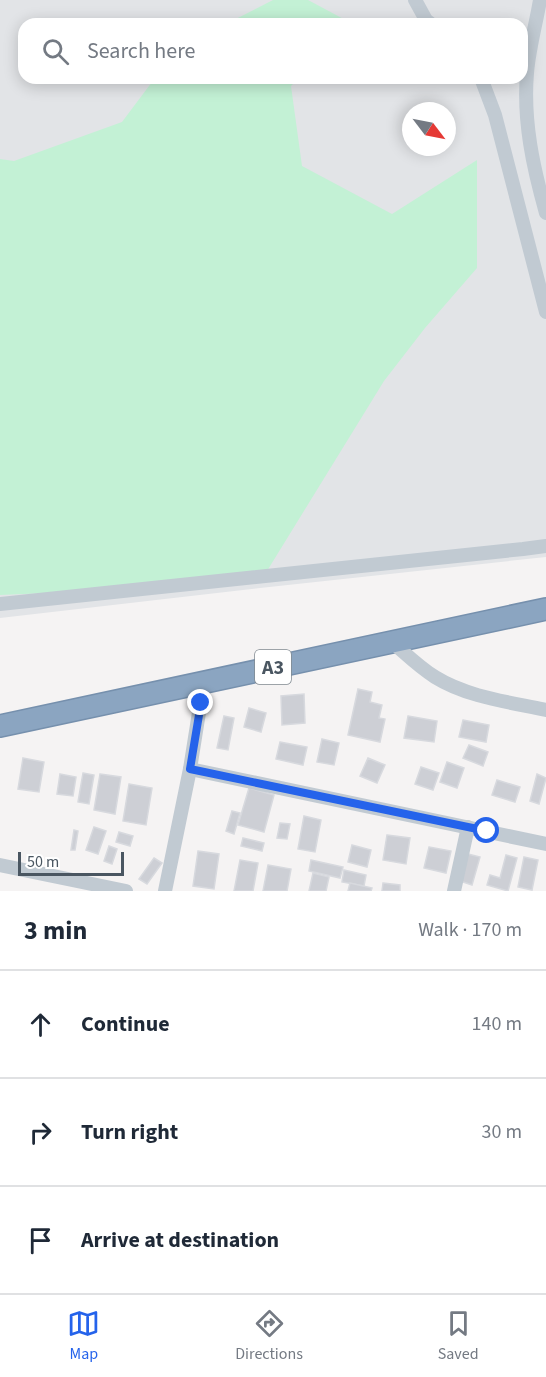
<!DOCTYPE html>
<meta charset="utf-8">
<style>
:root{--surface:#fff;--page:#f2f2f3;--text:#1f2937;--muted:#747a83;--line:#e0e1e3;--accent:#2563eb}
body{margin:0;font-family:"Source Sans 3",sans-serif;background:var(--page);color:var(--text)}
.compass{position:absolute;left:402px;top:102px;width:54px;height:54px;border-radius:50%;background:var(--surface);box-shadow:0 3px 15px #0003;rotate:122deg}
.scale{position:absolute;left:18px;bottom:15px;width:106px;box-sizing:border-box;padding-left:6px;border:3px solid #4a5661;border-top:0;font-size:16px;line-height:21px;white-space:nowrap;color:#4a5661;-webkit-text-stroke:4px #fff;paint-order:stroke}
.stop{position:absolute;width:18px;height:18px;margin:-14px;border:4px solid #2563eb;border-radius:50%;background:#fff}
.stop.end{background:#2563eb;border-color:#fff;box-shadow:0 2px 6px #0008}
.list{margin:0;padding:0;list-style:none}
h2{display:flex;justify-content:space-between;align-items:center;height:78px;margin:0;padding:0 24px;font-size:26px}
h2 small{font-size:20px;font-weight:400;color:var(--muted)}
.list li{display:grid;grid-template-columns:39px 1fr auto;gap:18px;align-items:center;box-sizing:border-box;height:108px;padding:0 24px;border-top:2px solid var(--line)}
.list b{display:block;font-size:22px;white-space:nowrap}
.list em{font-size:20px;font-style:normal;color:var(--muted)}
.icon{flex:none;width:33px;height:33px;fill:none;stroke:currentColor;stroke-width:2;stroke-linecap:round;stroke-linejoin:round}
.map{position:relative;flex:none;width:546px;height:891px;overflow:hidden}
.search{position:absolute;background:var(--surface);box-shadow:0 3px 15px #0003;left:18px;right:18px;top:18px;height:66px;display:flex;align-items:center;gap:15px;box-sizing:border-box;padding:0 21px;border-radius:18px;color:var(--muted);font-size:22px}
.sheet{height:402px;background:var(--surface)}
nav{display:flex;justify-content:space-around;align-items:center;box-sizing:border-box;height:84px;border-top:2px solid var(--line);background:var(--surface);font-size:16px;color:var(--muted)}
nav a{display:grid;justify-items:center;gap:3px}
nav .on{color:var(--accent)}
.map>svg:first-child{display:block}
</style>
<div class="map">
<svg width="546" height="891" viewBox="0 0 546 891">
<rect width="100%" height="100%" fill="#f5f3f3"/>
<path fill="#e2e4e7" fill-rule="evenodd" d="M0,0H546V557L260,588L0,618ZM24,24H522V78H24ZM411,111H447V147H411Z"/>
<g fill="#c3f1d5">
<polygon points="273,0 308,0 353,24 226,24"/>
<polygon points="155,78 299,78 291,86 302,166 392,214 477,160 477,268 425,328 384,381 267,571 96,591 0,595 0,159 14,161 122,122"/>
</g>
<g fill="#cdcfd5" stroke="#d7d9de" stroke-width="1.5">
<polygon points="358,689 372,692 370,702 382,705 379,718 385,719 380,742 348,735"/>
<polygon points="304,694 305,723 282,725 281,696"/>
<polygon points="249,708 266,713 261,732 244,727"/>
<polygon points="224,716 234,718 228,750 217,748"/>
<polygon points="408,716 437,721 434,742 404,738"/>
<polygon points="463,720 489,725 486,742 459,737"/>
<polygon points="322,739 339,743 334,765 317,762"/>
<polygon points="280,742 307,747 303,765 276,759"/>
<polygon points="469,745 488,752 483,766 463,758"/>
<polygon points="23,758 44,762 39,792 18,789"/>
<polygon points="368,758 385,765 377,783 360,776"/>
<polygon points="447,762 464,768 457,788 440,782"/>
<polygon points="421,767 439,773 433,790 415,784"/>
<polygon points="83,773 94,775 89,804 78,802"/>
<polygon points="60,774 76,777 73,796 57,794"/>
<polygon points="100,774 121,777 115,814 94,810"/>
<polygon points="537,774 546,778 539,804 530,801"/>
<polygon points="497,780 520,787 515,802 492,795"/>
<polygon points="129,784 152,788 146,825 123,821"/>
<polygon points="249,788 274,795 264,832 238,825"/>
<polygon points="232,811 240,813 234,834 226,831"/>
<polygon points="304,816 321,820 315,852 298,849"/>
<polygon points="280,823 290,824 287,839 277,838"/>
<polygon points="94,827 106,831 98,854 86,850"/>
<polygon points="74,830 78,831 75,850 71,850"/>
<polygon points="119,832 133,836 130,846 116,842"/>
<polygon points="387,835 410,838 406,864 383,860"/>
<polygon points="243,838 264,843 262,851 241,846"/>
<polygon points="352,845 371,850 367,867 348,862"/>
<polygon points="109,846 117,849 112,864 104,861"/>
<polygon points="429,847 451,851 446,873 424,868"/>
<polygon points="198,851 219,854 214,889 193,886"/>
<polygon points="468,854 480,857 472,885 460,881"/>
<polygon points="506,855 517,858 508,891 487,885 490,875 500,878"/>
<polygon points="524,857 538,860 532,890 518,887"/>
<polygon points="154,858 162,863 147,884 139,879"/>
<polygon points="240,860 258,863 253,891 234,891"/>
<polygon points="311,860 343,867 340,878 309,871"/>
<polygon points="268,865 291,869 287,891 263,891"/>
<polygon points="344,870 366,875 364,886 342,882"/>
<polygon points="313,873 329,877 326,891 309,891"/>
<polygon points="350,883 372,888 371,891 348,891"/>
<polygon points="383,883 400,885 400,891 382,891"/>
</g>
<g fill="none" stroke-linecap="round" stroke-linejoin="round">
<defs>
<polyline id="highway" points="0,726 546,609"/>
</defs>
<use href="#highway" stroke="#7690ad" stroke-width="24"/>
<g stroke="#c1cad2" stroke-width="14">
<polyline points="415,0 426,20 431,24"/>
<path d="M540,0C536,24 529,48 527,73C523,121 533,167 546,213"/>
<polyline points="481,78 495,115 546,312"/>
<polyline points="0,604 523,549 546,546"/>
<path d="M392,642C406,654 419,667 435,677C467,697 509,702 546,710"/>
<polyline points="190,769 546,844"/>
<polyline points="0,865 126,891"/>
<polyline points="165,891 190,769 204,681"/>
<polyline points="454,891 468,827"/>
</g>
<use href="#highway" stroke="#8ba5c1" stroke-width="21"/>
</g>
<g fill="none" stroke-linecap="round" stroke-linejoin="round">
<polyline stroke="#2563eb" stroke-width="8" points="201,703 190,769 487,831"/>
</g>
<g text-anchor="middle" stroke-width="4.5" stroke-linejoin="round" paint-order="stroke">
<rect fill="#fff" stroke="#808990" stroke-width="1.5" x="255" y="650" width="36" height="34" rx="4.5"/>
<g font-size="20" font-weight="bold" fill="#4a5661">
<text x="273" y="674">A3</text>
</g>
</g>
</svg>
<svg class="compass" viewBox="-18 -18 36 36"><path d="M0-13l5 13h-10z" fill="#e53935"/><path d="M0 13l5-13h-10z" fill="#747a83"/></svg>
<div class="scale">50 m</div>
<div class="stop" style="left:487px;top:831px"></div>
<div class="stop end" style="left:201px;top:703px"></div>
<div class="search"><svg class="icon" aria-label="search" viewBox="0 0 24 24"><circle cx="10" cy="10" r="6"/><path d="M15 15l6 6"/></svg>Search here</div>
</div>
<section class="sheet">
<h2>3 min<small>Walk · 170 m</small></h2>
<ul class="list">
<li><svg class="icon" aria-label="ahead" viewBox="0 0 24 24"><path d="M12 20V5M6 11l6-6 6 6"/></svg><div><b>Continue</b></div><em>140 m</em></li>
<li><svg class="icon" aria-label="right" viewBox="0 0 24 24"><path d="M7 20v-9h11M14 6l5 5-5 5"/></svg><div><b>Turn right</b></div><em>30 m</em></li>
<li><svg class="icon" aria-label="arrive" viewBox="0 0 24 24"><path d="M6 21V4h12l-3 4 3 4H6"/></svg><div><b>Arrive at destination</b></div></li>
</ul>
</section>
<nav>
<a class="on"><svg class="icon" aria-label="map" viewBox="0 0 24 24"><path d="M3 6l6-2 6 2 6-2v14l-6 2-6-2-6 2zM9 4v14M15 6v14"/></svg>Map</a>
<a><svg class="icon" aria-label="directions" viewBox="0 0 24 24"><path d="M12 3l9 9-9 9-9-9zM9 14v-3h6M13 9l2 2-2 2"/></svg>Directions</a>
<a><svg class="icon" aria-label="saved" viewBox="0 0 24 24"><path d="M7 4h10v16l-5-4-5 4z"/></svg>Saved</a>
</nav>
